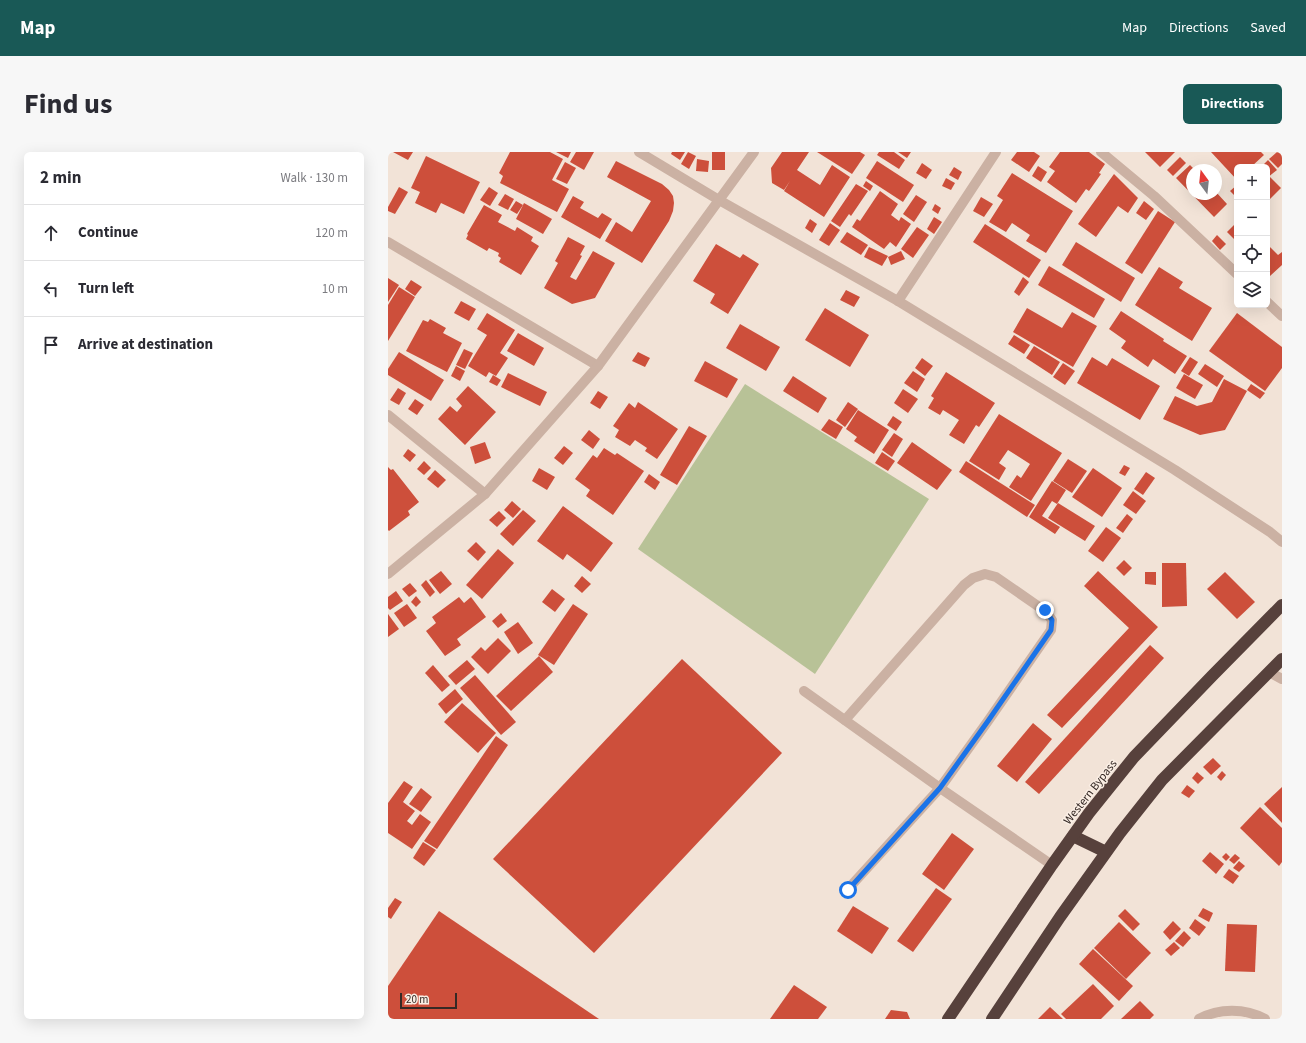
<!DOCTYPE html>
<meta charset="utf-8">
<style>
:root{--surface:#fff;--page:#f7f7f7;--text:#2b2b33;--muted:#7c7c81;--line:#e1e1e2;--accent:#195956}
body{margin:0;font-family:"Source Sans 3",sans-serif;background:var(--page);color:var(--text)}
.controls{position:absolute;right:12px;top:12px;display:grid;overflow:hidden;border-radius:6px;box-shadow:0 4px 16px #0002}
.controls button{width:36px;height:36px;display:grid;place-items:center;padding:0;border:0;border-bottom:1px solid var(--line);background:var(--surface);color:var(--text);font:20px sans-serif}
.compass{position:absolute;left:798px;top:12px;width:36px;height:36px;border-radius:50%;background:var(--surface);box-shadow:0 4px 16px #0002;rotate:345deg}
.scale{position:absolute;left:12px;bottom:10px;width:57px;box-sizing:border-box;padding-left:4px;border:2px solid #352925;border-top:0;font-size:11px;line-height:14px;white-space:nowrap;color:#352925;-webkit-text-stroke:3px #faeee4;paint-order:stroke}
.stop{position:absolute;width:12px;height:12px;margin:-9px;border:3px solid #1a73e8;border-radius:50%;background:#fff}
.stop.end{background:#1a73e8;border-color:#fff;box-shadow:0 1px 4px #0008}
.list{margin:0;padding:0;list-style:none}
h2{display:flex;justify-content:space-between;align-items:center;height:52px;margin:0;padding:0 16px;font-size:17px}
h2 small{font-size:13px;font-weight:400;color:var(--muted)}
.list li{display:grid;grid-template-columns:26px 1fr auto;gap:12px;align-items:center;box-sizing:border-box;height:56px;padding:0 16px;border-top:1px solid var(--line)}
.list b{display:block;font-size:15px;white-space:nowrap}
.list em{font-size:13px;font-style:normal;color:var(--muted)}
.icon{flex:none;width:22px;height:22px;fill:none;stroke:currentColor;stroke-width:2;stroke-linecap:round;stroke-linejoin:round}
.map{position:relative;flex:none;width:894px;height:867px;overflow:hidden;border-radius:6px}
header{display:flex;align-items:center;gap:24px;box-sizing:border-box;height:56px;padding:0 20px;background:var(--accent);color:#fff}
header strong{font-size:19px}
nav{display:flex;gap:22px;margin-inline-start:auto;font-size:14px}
.intro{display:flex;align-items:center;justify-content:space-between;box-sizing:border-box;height:96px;padding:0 24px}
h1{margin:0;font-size:28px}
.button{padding:10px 18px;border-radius:6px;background:var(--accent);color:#fff;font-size:14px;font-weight:700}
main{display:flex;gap:24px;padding:0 24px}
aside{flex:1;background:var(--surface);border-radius:6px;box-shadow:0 4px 16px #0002}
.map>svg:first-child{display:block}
</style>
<header>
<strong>Map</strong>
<nav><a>Map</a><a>Directions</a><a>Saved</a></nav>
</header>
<div class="intro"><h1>Find us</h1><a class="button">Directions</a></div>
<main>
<aside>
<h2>2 min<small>Walk · 130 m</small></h2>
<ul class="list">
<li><svg class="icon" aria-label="ahead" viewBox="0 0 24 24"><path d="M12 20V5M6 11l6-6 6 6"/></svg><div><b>Continue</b></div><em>120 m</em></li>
<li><svg class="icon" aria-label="left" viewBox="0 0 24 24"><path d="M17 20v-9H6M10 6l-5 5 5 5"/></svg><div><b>Turn left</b></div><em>10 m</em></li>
<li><svg class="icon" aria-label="arrive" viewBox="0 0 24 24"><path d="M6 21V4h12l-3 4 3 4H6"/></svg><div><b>Arrive at destination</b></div></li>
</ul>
</aside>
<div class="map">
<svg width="894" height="867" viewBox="0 0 894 867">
<rect width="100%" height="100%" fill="#f2e3d7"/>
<polygon fill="#b8c297" points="357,232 541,347 427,522 250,397"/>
<g fill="#cd4f3b">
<polygon points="5,0 25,0 20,8"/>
<polygon points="122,0 162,0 175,7 164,28 181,37 169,60 112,31 115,24 111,21"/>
<polygon points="168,0 183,0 180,6"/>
<polygon points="188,0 206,0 196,18 182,10"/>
<polygon points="284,0 297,0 292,8 283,2"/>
<polygon points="300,0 308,4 301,17 293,12"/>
<rect x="324" y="0" width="13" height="18"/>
<polygon points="394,0 421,0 409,18 432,33 444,13 462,25 436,65 396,39 402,29 396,38 384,31 383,16"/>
<polygon points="429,0 472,0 477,3 464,22"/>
<polygon points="491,0 506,0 517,8 511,17 489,3"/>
<polygon points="510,0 523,0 519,6"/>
<polygon points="629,0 646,0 652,4 641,20 623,8"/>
<polygon points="672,0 701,0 717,12 711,21 713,22 701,39 698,37 688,51 659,30 667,19 661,15"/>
<polygon points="757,0 787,0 772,15"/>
<polygon points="823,0 873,0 876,3 863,15 849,15 849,28"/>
<polygon points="889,0 894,0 894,12 890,16 881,7"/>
<polygon points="38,4 92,30 76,62 53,51 48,61 27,51 32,40 23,36"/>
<polygon points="792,5 798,11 785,24 779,18"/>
<polygon points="309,7 321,9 320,20 308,19"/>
<polygon points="880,8 889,18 879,26 879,15 873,15"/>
<polygon points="228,9 274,32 281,38 285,44 286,51 285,59 281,69 254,111 217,89 228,70 244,80 263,49 219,25"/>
<polygon points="489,9 526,33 515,50 478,26"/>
<polygon points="177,10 188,16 179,32 168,27"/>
<polygon points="534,11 544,18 538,27 528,21"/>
<polygon points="802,13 807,18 804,18 804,42 828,42 828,40 839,52 826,65 788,26"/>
<polygon points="650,14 659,20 653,30 644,24"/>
<polygon points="566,15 574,20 570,28 561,23"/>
<polygon points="624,21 685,59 658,101 638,89 642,83 624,71 618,80 601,70 615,48 609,44"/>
<polygon points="726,22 750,46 740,61 730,54 708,85 690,72"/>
<polygon points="882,25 893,36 879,50 879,28"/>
<polygon points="558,26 567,31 563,38 554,34"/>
<polygon points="478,29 485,34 482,39 475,34"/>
<polygon points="468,32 480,39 463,64 461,62 452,75 443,69"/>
<polygon points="849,33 849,46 842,39"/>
<polygon points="11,35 20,40 7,62 0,59 0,55"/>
<polygon points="101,35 110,41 102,54 92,48"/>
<polygon points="492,39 510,52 503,63 511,69 513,65 523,72 508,95 502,90 496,97 464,75 469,67 472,69"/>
<polygon points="117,42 126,47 120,58 110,53"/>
<polygon points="528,43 539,50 526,70 515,62"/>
<polygon points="185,44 196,50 192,56 210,66 214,61 224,67 212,87 173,65"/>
<polygon points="593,45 605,52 596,65 585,59"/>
<polygon points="128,49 135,53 129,62 122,58"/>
<polygon points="756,49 766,57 758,68 748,61"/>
<polygon points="136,51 164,67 155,82 128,67"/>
<polygon points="547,52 553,56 550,62 544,58"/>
<polygon points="96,53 114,63 110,70 127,79 129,75 145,85 143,89 151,94 133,123 111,110 113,106 110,104 111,101 101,96 99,99 78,87 80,83 79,82"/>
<polygon points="770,59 787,70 754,122 737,111"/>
<polygon points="546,65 554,70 546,82 539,77"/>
<polygon points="422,67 429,72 424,81 417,76"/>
<polygon points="849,70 849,90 839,80"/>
<polygon points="442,71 452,78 441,94 431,88"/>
<polygon points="597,72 653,108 641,126 585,90"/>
<polygon points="529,75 541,83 525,106 513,97"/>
<polygon points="459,80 480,93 473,103 452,90"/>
<polygon points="829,83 838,92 832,98 824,89"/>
<polygon points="180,85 197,94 192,103 194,104 182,125 188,128 205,99 227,111 207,146 184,152 156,136 170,111 167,109"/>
<polygon points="688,90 747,126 733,150 674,113"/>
<polygon points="328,92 352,106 355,102 371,112 340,162 322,151 327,142 305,129"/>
<polygon points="879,92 890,103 894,100 894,113 882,124 879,121"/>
<polygon points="481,95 500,104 494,114 476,105"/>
<polygon points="513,99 517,107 503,113 500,105"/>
<polygon points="661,114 717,147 706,166 650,133"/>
<polygon points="771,115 795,130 791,136 824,156 804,189 747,153"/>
<polygon points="635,125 641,130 631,144 626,140"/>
<polygon points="0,126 11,133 0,150"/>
<polygon points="23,128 34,135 27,144 17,137"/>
<polygon points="11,135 27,145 0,189 0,153"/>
<polygon points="458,138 472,145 466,155 452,148"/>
<polygon points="73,149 88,157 81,169 66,161"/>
<polygon points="437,156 481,183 462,215 417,188"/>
<polygon points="639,156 674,176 684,160 709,174 685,215 625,180"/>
<polygon points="733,159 776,187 775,189 799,204 787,222 765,207 760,215 733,196 738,189 721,177"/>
<polygon points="99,161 127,178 112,201 120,206 108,224 101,220 98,225 80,214 99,183 89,177"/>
<polygon points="849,161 894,195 894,216 877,239 821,199"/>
<polygon points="42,167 58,176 55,181 74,191 59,220 18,199 35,168 40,170"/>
<polygon points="352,172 392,195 378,219 338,196"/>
<polygon points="130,181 156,196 146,214 119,199"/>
<polygon points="626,183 642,193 636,202 620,192"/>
<polygon points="646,194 672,210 664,223 638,206"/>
<polygon points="76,197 85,201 77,217 68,213"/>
<polygon points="11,200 56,228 43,249 0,223 0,217"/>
<polygon points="250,200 262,206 257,215 244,209"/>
<polygon points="704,205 719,214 724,206 772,234 752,268 689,231"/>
<polygon points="802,205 810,210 801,224 793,219"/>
<polygon points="534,206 545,214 537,224 527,216"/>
<polygon points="317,209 350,227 339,246 306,229"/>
<polygon points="675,211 687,219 677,233 665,225"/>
<polygon points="817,212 836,224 829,235 810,222"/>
<polygon points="68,214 77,219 72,229 63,224"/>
<polygon points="525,219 537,227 529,240 516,231"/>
<polygon points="558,220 607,251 591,275 588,273 576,292 561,283 571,268 555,258 552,263 540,256 546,246 543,244"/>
<polygon points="120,221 159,240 152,254 113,235"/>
<polygon points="796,222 815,233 807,247 788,236"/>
<polygon points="105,223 113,228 109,234 101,230"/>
<polygon points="405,224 439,246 430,261 395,239"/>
<polygon points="836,227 859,239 837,278 812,283 775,267 787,244 809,254 824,250"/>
<polygon points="863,232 877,241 872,247 859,238"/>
<polygon points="80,234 108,260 77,293 50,267 62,254 69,260 74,254 68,247"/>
<polygon points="10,236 18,241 11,253 2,248"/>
<polygon points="515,237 530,247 520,261 506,251"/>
<polygon points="210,239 220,245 212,257 202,251"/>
<polygon points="27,247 36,253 29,263 20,257"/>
<polygon points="250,250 290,277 269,307 257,299 259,296 247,288 242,294 227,285 231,278 225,274 241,251 247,256"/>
<polygon points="460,250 470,257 457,275 448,268"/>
<polygon points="470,258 501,278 486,302 466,289 469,285 458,277"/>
<polygon points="611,262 674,301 643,349 621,335 629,323 633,326 642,312 620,298 611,311 618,316 611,328 581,309"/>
<polygon points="505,264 514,270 508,279 499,273"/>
<polygon points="441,267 455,275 448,287 433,278"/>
<polygon points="301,274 319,284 289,333 272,323"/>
<polygon points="201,278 212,287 205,297 193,288"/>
<polygon points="506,281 515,287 504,305 494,298"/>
<polygon points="97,290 103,306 87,312 82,295"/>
<polygon points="524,290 564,318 549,338 509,311"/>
<polygon points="176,294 185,301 175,313 166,306"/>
<polygon points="216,296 227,303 229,301 256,319 225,363 198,344 202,338 187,327 205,303 209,306"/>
<polygon points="20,297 28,303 22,310 15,304"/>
<polygon points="494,300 507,309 500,319 487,311"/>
<polygon points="680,307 699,319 684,341 665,329"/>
<polygon points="36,309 43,316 36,323 29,317"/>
<polygon points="578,309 647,353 639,365 571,320"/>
<polygon points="736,313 742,316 737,324 731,321"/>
<polygon points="0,315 3,318 5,317 31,350 20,359 22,363 1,379 0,378"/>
<polygon points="151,316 167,325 159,338 144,329"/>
<polygon points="705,316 734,336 714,365 684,345"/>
<polygon points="47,318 58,328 50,336 39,327"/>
<polygon points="758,320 767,326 755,343 746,337"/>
<polygon points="261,322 272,330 267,338 256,330"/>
<polygon points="664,329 678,338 669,352 664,349 654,364 672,375 667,382 641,365"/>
<polygon points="745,339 758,349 748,362 735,353"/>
<polygon points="124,349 133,357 125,366 116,358"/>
<polygon points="670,351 707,374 697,389 660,366"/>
<polygon points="175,354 225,391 203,420 179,402 175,408 149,389"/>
<polygon points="135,358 148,369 125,394 112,382"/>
<polygon points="111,359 118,366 109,375 101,368"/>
<polygon points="739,362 745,367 735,381 728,376"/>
<polygon points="718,375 733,386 715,410 700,399"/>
<polygon points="88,390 98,400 90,409 79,399"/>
<polygon points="110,397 126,411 94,447 78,433"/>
<polygon points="736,408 744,416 736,424 728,416"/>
<polygon points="774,411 798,411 799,454 774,455"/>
<polygon points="53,419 64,432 52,442 41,428"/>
<polygon points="710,419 770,475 674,576 659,563 741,476 696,434"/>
<polygon points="757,420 768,420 768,433 757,432"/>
<polygon points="837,420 867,450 849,467 819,437"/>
<polygon points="194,424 203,432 194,441 186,434"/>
<polygon points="38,428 47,440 42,445 33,433"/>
<polygon points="22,431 29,439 21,445 14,437"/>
<polygon points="164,437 177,447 167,460 154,450"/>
<polygon points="8,439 15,449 2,458 0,456 0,445"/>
<polygon points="28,444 33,450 28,455 23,450"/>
<polygon points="71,445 76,451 83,445 98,465 69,487 73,493 57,504 38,479 48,471 44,465"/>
<polygon points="19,452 29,466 16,475 6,461"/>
<polygon points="185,452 200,462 166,513 150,503"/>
<polygon points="113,461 119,469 110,476 104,469"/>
<polygon points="0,462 11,477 0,485"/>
<polygon points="130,470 145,491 130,502 116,480"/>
<polygon points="110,486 123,499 100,522 83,505 93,495 97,499"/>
<polygon points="762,493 776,506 651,642 637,630"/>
<polygon points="151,504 165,520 123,559 108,544"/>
<polygon points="294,507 394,601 206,801 105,707"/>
<polygon points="79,508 87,517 68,533 60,524"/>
<polygon points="45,513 62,533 54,540 37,521"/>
<polygon points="87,523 128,570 113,583 72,536"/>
<polygon points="67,537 75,547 58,562 50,552"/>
<polygon points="74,551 108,581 90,601 56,570"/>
<polygon points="645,571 664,587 629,630 609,614"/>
<polygon points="108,584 120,593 49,697 36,689"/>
<polygon points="825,606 833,614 823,623 815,615"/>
<polygon points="834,619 838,623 833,629 829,625"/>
<polygon points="809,620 816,626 810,632 804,626"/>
<polygon points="16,629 25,635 15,650 27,659 19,669 24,673 32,662 43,670 24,697 0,681 0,651"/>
<polygon points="799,633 807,639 801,646 793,641"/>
<polygon points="894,635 894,671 876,652"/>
<polygon points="33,636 44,645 33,660 21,652"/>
<polygon points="872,655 894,676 894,710 891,714 852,676"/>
<polygon points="564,681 586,697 556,738 534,722"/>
<polygon points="35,690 48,698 36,714 25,706"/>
<polygon points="822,700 836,712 828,722 814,709"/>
<polygon points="838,701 842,705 838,709 834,705"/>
<polygon points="847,702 852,706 846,712 841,708"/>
<polygon points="851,709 857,714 851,720 845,716"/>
<polygon points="841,717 851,724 845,732 835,725"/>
<polygon points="548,736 564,747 525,800 509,789"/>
<polygon points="7,746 14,750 3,767 0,765 0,756"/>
<polygon points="465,754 501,776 484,802 449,779"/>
<polygon points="815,756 825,761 821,770 810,764"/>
<polygon points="737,757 752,772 745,779 730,764"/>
<polygon points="51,759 211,867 0,867 0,834"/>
<polygon points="807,767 818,775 811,784 801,776"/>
<polygon points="785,769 793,777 782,788 775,780"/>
<polygon points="731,770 763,801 738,827 706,796"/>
<polygon points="839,772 869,773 867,820 837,819"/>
<polygon points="796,779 803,786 795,795 787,789"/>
<polygon points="786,790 792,796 783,804 777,798"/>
<polygon points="705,797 745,834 731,849 691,812"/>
<polygon points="705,832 726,854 713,867 678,867 673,862"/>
<polygon points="406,833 439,855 430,867 382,867"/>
<polygon points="752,849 766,863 762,867 733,867"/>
<polygon points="662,855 675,867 650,867"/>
<polygon points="503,858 519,860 522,867 497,867"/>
</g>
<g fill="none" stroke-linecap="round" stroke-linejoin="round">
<g stroke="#cbb1a3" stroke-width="10">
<polyline points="251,0 331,48 510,149 787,318 882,380 894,390"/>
<polyline points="713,0 766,44 849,122"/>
<polyline points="0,90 210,214"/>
<polyline points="510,149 608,0"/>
<polyline points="879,150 894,164"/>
<polyline points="0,263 97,342"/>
<polyline points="0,422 97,342 210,214 366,0"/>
<polyline points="881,520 894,527"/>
<polyline points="416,539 552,636 664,713"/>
<polyline points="457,568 576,433 585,426 597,422 608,425 657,459 664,468 663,478 600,569 552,636 460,737"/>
<path d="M811,867C831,856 857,856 877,867"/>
</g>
<g stroke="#57413c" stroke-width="12">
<polyline points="685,684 718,700"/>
<polyline points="560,867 664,713 701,661 746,605 824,524 894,453"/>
<polyline points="604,867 672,765 732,681 774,628 894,507"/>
</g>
</g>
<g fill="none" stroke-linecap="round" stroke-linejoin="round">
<polyline stroke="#1a73e8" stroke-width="5" points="460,738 552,636 600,569 663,478 664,468 657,458"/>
</g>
<g text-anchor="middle" stroke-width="3" stroke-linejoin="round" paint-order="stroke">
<g font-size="12" fill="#352925" stroke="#faeee4">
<text transform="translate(702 640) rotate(-52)" y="4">Western Bypass</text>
</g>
</g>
</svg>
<div class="controls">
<button>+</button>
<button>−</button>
<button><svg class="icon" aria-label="locate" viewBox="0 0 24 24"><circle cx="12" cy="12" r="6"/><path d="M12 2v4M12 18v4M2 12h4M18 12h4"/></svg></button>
<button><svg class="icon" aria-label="layers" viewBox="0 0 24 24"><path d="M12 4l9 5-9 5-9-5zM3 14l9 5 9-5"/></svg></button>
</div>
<svg class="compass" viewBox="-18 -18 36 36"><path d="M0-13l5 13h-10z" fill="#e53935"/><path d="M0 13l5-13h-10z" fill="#7c7c81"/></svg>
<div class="scale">20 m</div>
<div class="stop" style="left:460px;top:738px"></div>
<div class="stop end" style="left:657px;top:458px"></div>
</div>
</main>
